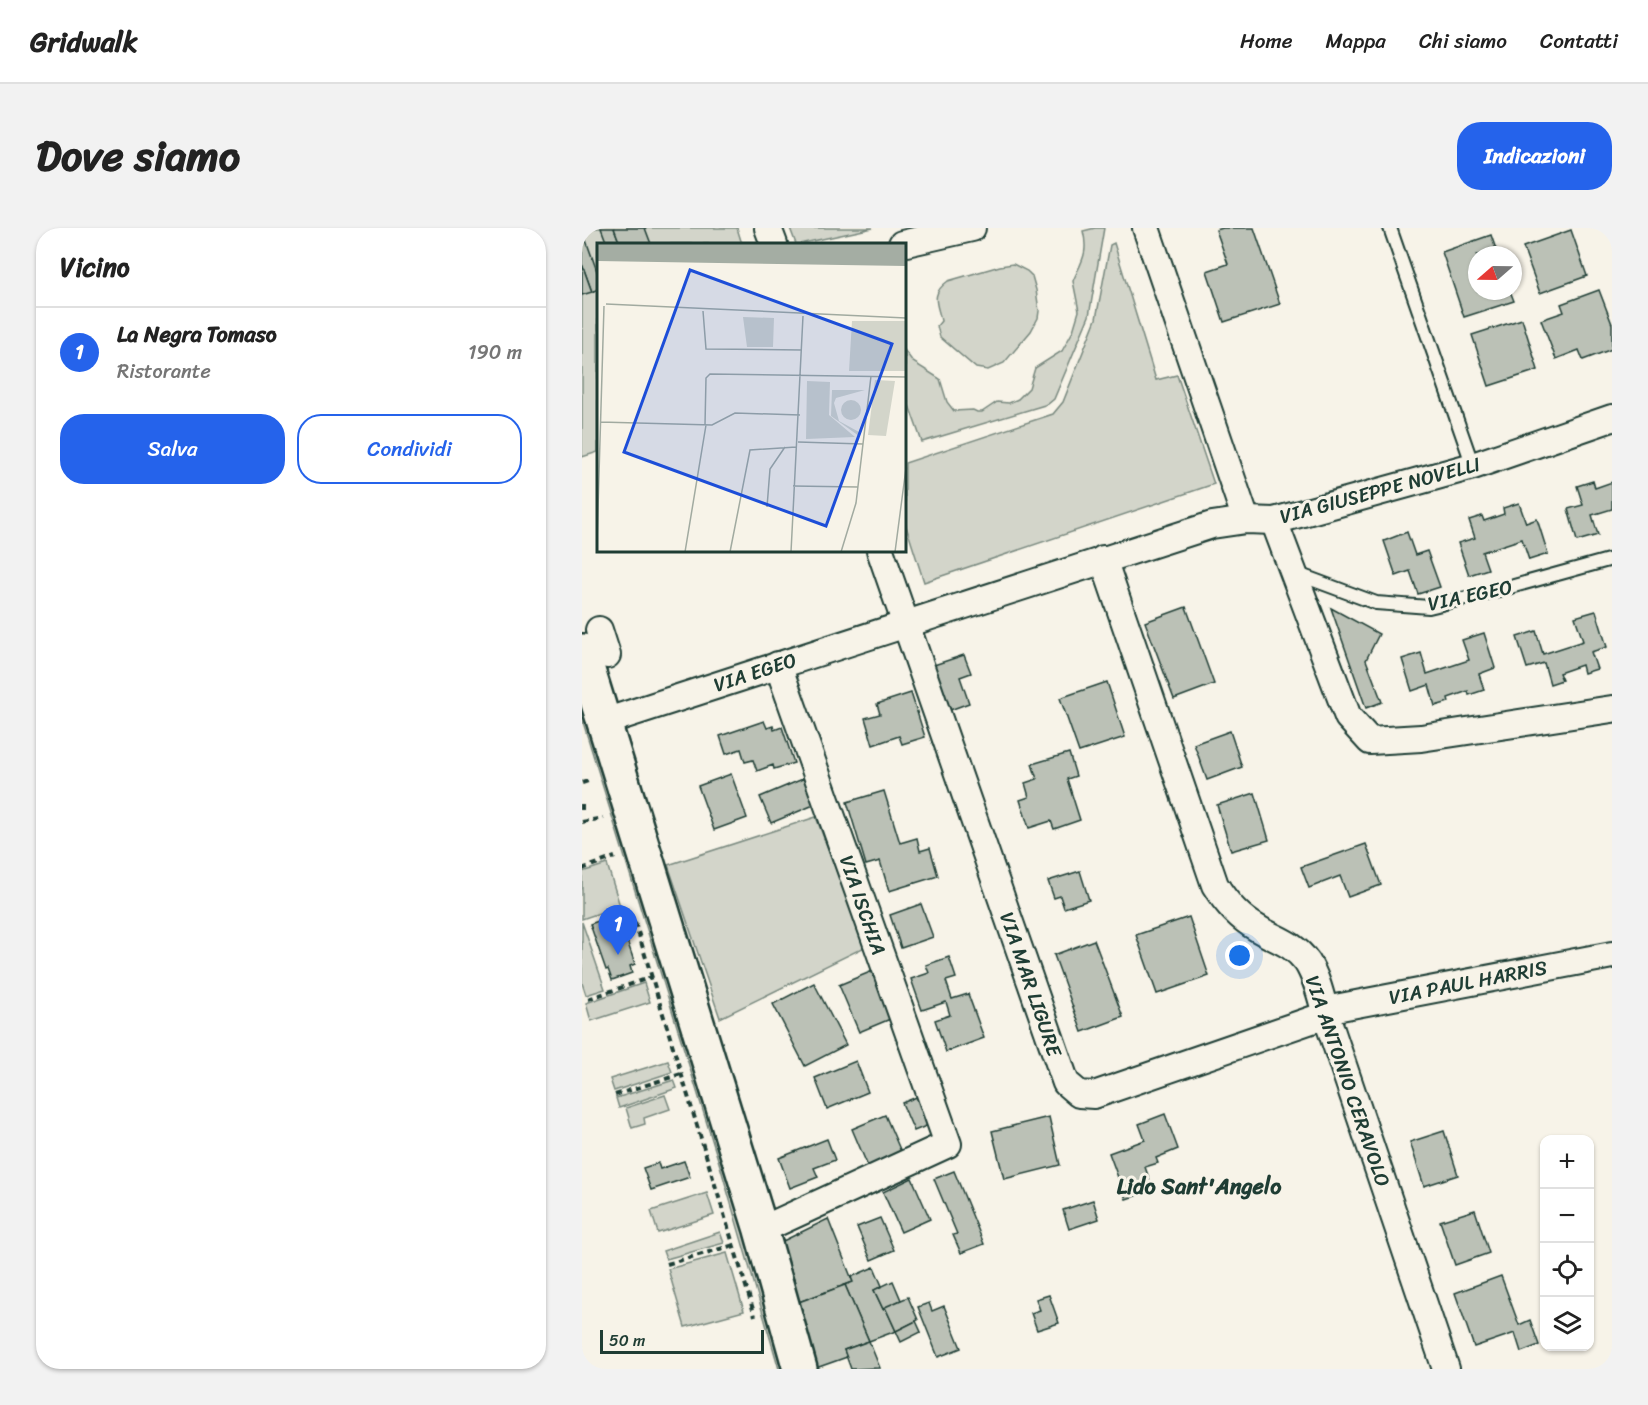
<!DOCTYPE html>
<html lang="it">
<meta charset="utf-8">
<style>
:root{--surface:#fff;--page:#f2f2f2;--text:#222;--muted:#767676;--line:#e0e0e0;--accent:#2563eb}
body{margin:0;font-family:Sriracha,sans-serif;background:var(--page);color:var(--text)}
.controls{position:absolute;right:18px;bottom:18px;display:grid;overflow:hidden;border-radius:12px;box-shadow:0 2px 4px #0004}
.controls button{width:54px;height:54px;display:grid;place-items:center;padding:0;border:0;border-bottom:2px solid var(--line);background:var(--surface);color:var(--text);font:30px sans-serif}
.compass{position:absolute;left:886px;top:18px;width:54px;height:54px;border-radius:50%;background:var(--surface);box-shadow:0 2px 4px #0004;rotate:250deg}
.scale{position:absolute;left:18px;bottom:15px;width:164px;box-sizing:border-box;padding-left:6px;border:3px solid #1f3d34;border-top:0;font-size:16px;line-height:21px;white-space:nowrap;color:#1f3d34;-webkit-text-stroke:4px #f7f3e8;paint-order:stroke}
.you{position:absolute;left:658px;top:728px;width:21px;height:21px;margin:-15px;border:4px solid #fff;border-radius:50%;background:#1a73e8;box-shadow:0 0 0 9px #1a73e833}
.badge{display:grid;place-items:center;width:39px;height:39px;border-radius:50%;background:var(--accent);color:#fff;font-size:20px;font-weight:700}
.pin{position:absolute;translate:-50% -50px;filter:drop-shadow(0 2px 3px #0008)}
.pin::after{content:'';position:absolute;top:32px;width:21px;height:18px;background:inherit;clip-path:polygon(0 0,100% 0,50% 100%)}
.list{margin:0;padding:0;list-style:none}
h2{display:flex;justify-content:space-between;align-items:center;height:78px;margin:0;padding:0 24px;font-size:26px}
h2 small{font-size:20px;font-weight:400;color:var(--muted)}
.list li{display:grid;grid-template-columns:39px 1fr auto;gap:18px;align-items:center;box-sizing:border-box;height:90px;padding:0 24px;border-top:2px solid var(--line)}
.list b{display:block;font-size:22px;white-space:nowrap}
.list p{margin:0;font-size:20px;white-space:nowrap;color:var(--muted)}
.list em{font-size:20px;font-style:normal;color:var(--muted)}
.actions{display:flex;gap:12px;padding:18px 24px}
.actions a{flex:1;padding:14px 0;border:2px solid var(--accent);border-radius:24px;text-align:center;font-size:21px;color:var(--accent)}
.actions .main{background:var(--accent);color:#fff}
.icon{flex:none;width:33px;height:33px;fill:none;stroke:currentColor;stroke-width:2;stroke-linecap:round;stroke-linejoin:round}
.map{position:relative;flex:none;width:1030px;height:1141px;overflow:hidden;border-radius:24px}
header{display:flex;align-items:center;gap:36px;box-sizing:border-box;height:84px;padding:0 30px;background:var(--surface);border-bottom:2px solid var(--line)}
header strong{font-size:28px}
nav{display:flex;gap:33px;margin-inline-start:auto;font-size:21px}
.intro{display:flex;align-items:center;justify-content:space-between;box-sizing:border-box;height:144px;padding:0 36px}
h1{margin:0;font-size:42px}
.button{padding:15px 27px;border-radius:24px;background:var(--accent);color:#fff;font-size:21px;font-weight:700}
main{display:flex;gap:36px;padding:0 36px}
aside{flex:1;background:var(--surface);border-radius:24px;box-shadow:0 2px 4px #0004}
.map>svg:first-child{display:block}
</style>
<header>
<strong>Gridwalk</strong>
<nav><a>Home</a><a>Mappa</a><a>Chi siamo</a><a>Contatti</a></nav>
</header>
<div class="intro"><h1>Dove siamo</h1><a class="button">Indicazioni</a></div>
<main>
<aside>
<h2>Vicino<small></small></h2>
<ul class="list">
<li><span class="badge">1</span><div><b>La Negra Tomaso</b><p>Ristorante</p></div><em>190 m</em></li>
</ul>
<div class="actions"><a class="main">Salva</a><a>Condividi</a></div>
</aside>
<div class="map">
<svg width="1030" height="1141" viewBox="0 0 1030 1141">
<rect width="100%" height="100%" fill="#f7f3e8"/>
<filter id="ink" filterUnits="userSpaceOnUse"><feTurbulence type="fractalNoise" baseFrequency=".0167" numOctaves="2"/><feDisplacementMap in="SourceGraphic" scale="12" xChannelSelector="R" yChannelSelector="G"/><feConvolveMatrix kernelMatrix="1 2 1 2 8 2 1 2 1" color-interpolation-filters="sRGB"/></filter>
<g filter="url(#ink)">
<g fill="#d3d5ca" stroke="#79897f" stroke-width="1.5">
<polygon points="0,0 155,0 160,16 16,16 16,224 0,229"/>
<polygon points="208,0 291,0 217,16 214,16"/>
<path d="M513,0H522L507,88L472,171L466,176L340,214L323,166V123L331,134L358,151L365,174L372,183L391,182L395,184H400L415,174L427,175L436,171L447,160L453,140L480,123L491,103L497,83L491,53C499,34 507,26 501,3Z"/>
<polygon points="532,15 574,152 595,147 632,256 342,354 323,295 323,235 471,186 481,174 514,91 528,17"/>
<path d="M431,36L445,43L450,48L454,62L457,83L456,90L449,103L422,135L406,142L394,140L358,109L355,98L359,93C356,76 347,67 366,53L418,38Z"/>
<polygon points="0,451 208,1141 197,1141 139,941 0,491"/>
<polygon points="234,589 283,719 138,790 86,637"/>
<polygon points="25,636 38,678 0,691 0,644"/>
<polygon points="0,694 23,761 4,767 0,755"/>
<polygon points="62,755 68,774 9,793 4,775"/>
<polygon points="86,833 90,844 32,863 28,851"/>
<polygon points="92,852 95,860 37,880 34,870"/>
<polygon points="83,867 88,881 62,890 63,896 50,900 44,880"/>
<polygon points="125,965 132,987 76,1005 69,983"/>
<polygon points="138,1004 142,1015 84,1031 81,1023"/>
<polygon points="145,1025 162,1083 103,1099 86,1041"/>
</g>
<g fill="#bbc1b6" stroke="#1f3d34" stroke-width="1.5">
<polygon points="19,0 32,0 38,16 25,16"/>
<polygon points="32,0 63,0 69,16 38,16"/>
<polygon points="641,0 672,0 698,76 642,94 625,43 646,36 634,2"/>
<polygon points="0,1 16,46 16,61 10,64 0,36"/>
<polygon points="989,2 1005,48 958,65 941,19"/>
<polygon points="909,7 916,27 895,27 895,63 928,63 932,73 882,89 860,24"/>
<polygon points="0,36 10,64 0,67"/>
<polygon points="1017,62 1030,96 1030,121 1001,132 997,122 974,131 959,92 982,84 979,76"/>
<polygon points="940,91 956,142 907,158 890,107"/>
<polygon points="1011,253 1013,260 1030,254 1030,281 1010,287 1016,307 995,313 986,281 1001,277 995,258"/>
<polygon points="937,275 944,295 955,291 966,326 947,332 940,311 900,324 906,341 887,347 876,315 893,310 887,292 900,288 902,293 922,286 921,280"/>
<polygon points="825,304 833,327 845,323 858,359 836,366 828,343 814,348 802,313"/>
<polygon points="604,379 632,456 592,471 563,394"/>
<polygon points="749,380 797,406 784,432 800,474 784,480"/>
<polygon points="1014,383 1025,419 1009,424 1015,441 1002,445 1000,437 977,445 980,452 968,456 962,435 945,440 935,409 954,403 961,426 1001,413 993,389"/>
<polygon points="902,405 913,440 897,446 902,462 887,467 886,463 866,470 867,474 853,478 847,457 830,463 820,431 839,425 845,446 887,432 880,412"/>
<polygon points="382,427 389,445 378,449 387,475 368,482 352,437"/>
<polygon points="525,454 543,509 497,524 478,470"/>
<polygon points="329,465 343,509 320,516 317,508 291,517 283,490 298,486 295,476"/>
<polygon points="182,493 185,500 191,498 192,502 200,499 212,535 192,541 191,537 175,543 171,532 163,534 159,521 144,526 138,508"/>
<polygon points="648,503 660,539 625,552 612,516"/>
<polygon points="487,525 494,548 485,551 498,592 472,601 469,593 447,600 438,572 447,569 443,555 455,551 450,536"/>
<polygon points="149,546 165,590 132,602 116,558"/>
<polygon points="223,550 234,576 189,595 178,569"/>
<polygon points="302,563 318,615 335,610 338,623 348,620 356,648 307,663 298,633 284,637 265,574"/>
<polygon points="673,565 687,612 649,623 635,577"/>
<polygon points="784,616 799,657 766,669 758,648 727,660 719,639"/>
<polygon points="498,643 507,672 482,680 478,668 472,670 466,653"/>
<polygon points="339,676 351,709 319,720 308,687"/>
<polygon points="36,686 53,736 48,738 50,745 30,752 26,741 24,742 8,696"/>
<polygon points="607,689 627,748 575,766 554,707"/>
<polygon points="512,712 541,789 500,804 472,727"/>
<polygon points="367,729 374,750 364,753 370,771 386,766 402,810 364,824 353,792 368,787 364,774 340,782 329,751 347,745 344,737"/>
<polygon points="293,742 313,789 277,804 257,757"/>
<polygon points="232,755 264,817 223,838 191,776"/>
<polygon points="274,833 286,864 245,881 233,850"/>
<polygon points="337,868 349,896 332,903 320,875"/>
<polygon points="583,886 596,921 574,930 576,935 563,939 571,962 544,971 527,925 563,912 557,896"/>
<polygon points="303,887 320,926 287,941 270,901"/>
<polygon points="467,889 478,937 422,951 410,903"/>
<polygon points="862,903 876,947 842,958 828,914"/>
<polygon points="245,911 253,932 232,940 236,949 208,960 197,930"/>
<polygon points="102,933 108,949 69,962 61,940 76,935 78,941"/>
<polygon points="372,943 402,1016 379,1025 371,1007 375,1006 352,951"/>
<polygon points="330,950 348,991 319,1004 301,964"/>
<polygon points="511,972 517,991 487,1001 481,982"/>
<polygon points="893,982 907,1025 873,1037 858,993"/>
<polygon points="298,990 312,1022 289,1032 275,999"/>
<polygon points="246,991 271,1054 214,1075 208,1056 213,1054 199,1014"/>
<polygon points="292,1039 300,1058 292,1062 301,1081 303,1079 314,1103 287,1113 263,1057 271,1054 269,1049"/>
<polygon points="919,1048 937,1097 948,1092 957,1117 939,1124 933,1105 892,1119 873,1065"/>
<polygon points="311,1053 319,1072 301,1081 292,1062"/>
<polygon points="263,1057 287,1113 262,1122 265,1129 234,1140 214,1075"/>
<polygon points="467,1067 477,1095 455,1102 449,1085 458,1082 454,1071"/>
<polygon points="326,1069 336,1092 314,1103 303,1079"/>
<polygon points="347,1075 350,1083 362,1078 379,1120 356,1129 336,1079"/>
<polygon points="334,1093 339,1104 319,1114 314,1103"/>
<polygon points="287,1113 298,1140 269,1141 262,1122"/>
</g>
<g fill="none" stroke-linecap="round" stroke-linejoin="round">
<defs>
<g id="lane">
<polyline points="808,0 891,238"/>
<polyline points="713,345 794,375 847,379 921,361 1030,331"/>
</g>
<g id="street">
<polyline points="186,0 192,16"/>
<polyline points="564,0 664,292"/>
<polyline points="320,16 390,0"/>
<polyline points="692,293 766,489 788,513 839,510 1030,481"/>
<polyline points="298,322 484,855 497,866 512,867 744,787"/>
<path d="M521,331L633,657C644,675 656,689 675,700C694,712 710,714 725,734C735,750 739,769 744,787L864,1141"/>
<polyline points="17,402 25,427"/>
<polyline points="22,494 630,297 664,292 692,293 891,238 1030,190"/>
<polyline points="743,782 1030,727"/>
<polyline points="179,1002 366,916 196,437"/>
</g>
<polyline id="secondary" points="0,423 179,1002 218,1141"/>
</defs>
<use href="#lane" stroke="#1f3d34" stroke-width="16"/>
<use href="#street" stroke="#1f3d34" stroke-width="30"/>
<use href="#secondary" stroke="#1f3d34" stroke-width="38"/>
<g stroke="#1f3d34" stroke-width="4" stroke-dasharray="6 4.5" stroke-linecap="butt">
<polyline points="0,555 9,552"/>
<polyline points="0,576 0,582"/>
<polyline points="0,594 21,590"/>
<polyline points="0,641 33,629"/>
<polyline points="53,694 173,1088"/>
<polyline points="6,771 70,749"/>
<polyline points="33,867 99,846"/>
<polyline points="85,1036 152,1017"/>
</g>
<use href="#lane" stroke="#f7f3e8" stroke-width="12"/>
<use href="#street" stroke="#f7f3e8" stroke-width="26"/>
<use href="#secondary" stroke="#f7f3e8" stroke-width="33"/>
</g>
</g>
<g text-anchor="middle" stroke-width="6" stroke-linejoin="round" paint-order="stroke">
<g font-size="20" fill="#1f3d34" stroke="#f7f3e8">
<text transform="translate(798 262) rotate(-15)" y="7">VIA GIUSEPPE NOVELLI</text>
<text transform="translate(888 367) rotate(-12)" y="7">VIA EGEO</text>
<text transform="translate(173 444) rotate(-18)" y="7">VIA EGEO</text>
<text transform="translate(281 677) rotate(71)" y="7">VIA ISCHIA</text>
<text transform="translate(886 754) rotate(-11)" y="7">VIA PAUL HARRIS</text>
<text transform="translate(449 756) rotate(71)" y="7">VIA MAR LIGURE</text>
<text transform="translate(766 853) rotate(71)" y="7">VIA ANTONIO CERAVOLO</text>
</g>
<g font-size="22" font-weight="bold" fill="#1f3d34" stroke="#f7f3e8">
<text x="617" y="966">Lido Sant'Angelo</text>
</g>
</g>
<g transform="translate(15 15)">
<rect width="309" height="309" fill="#f7f3e8"/>
<path d="M146,74L177,75L176,104H150ZM255,78H309V128H252ZM278,137L298,138L289,193L271,192ZM210,138L233,139L232,172L258,194L209,196ZM235,147H268L239,155L237,160L242,178L262,189V193L234,173ZM244 167a10 10 0 1 1 20 0a10 10 0 1 1-20 0Z" fill="#d3d5ca"/>
<path d="M0,0H309V23L0,18Z" fill="#a4ada3"/>
<path fill="none" stroke="#a1aaa0" stroke-width="1.5" d="M9,61L309,75M106,68L109,106L205,107M3,179L115,182L138,170L203,172M108,182L109,135L113,131L309,134M201,199L266,201M196,243L261,244M170,264L173,226L188,204M0,299L7,63M88,309L109,182M133,309L153,207L199,204M194,309L206,73M244,309L259,260L274,133M298,309L309,225"/>
<path fill="#1d4ed8" fill-opacity="0.15" stroke="#1d4ed8" stroke-width="3" d="M93,27L295,101L229,283L27,209Z"/>
<rect width="309" height="309" fill="none" stroke="#1f3d34" stroke-width="3"/>
</g>
</svg>
<div class="controls">
<button>+</button>
<button>−</button>
<button><svg class="icon" aria-label="locate" viewBox="0 0 24 24"><circle cx="12" cy="12" r="6"/><path d="M12 2v4M12 18v4M2 12h4M18 12h4"/></svg></button>
<button><svg class="icon" aria-label="layers" viewBox="0 0 24 24"><path d="M12 4l9 5-9 5-9-5zM3 14l9 5 9-5"/></svg></button>
</div>
<svg class="compass" viewBox="-18 -18 36 36"><path d="M0-13l5 13h-10z" fill="#e53935"/><path d="M0 13l5-13h-10z" fill="#767676"/></svg>
<div class="scale">50 m</div>
<div class="you"></div>
<div class="pin badge" style="left:36px;top:727px">1</div>
</div>
</main>
